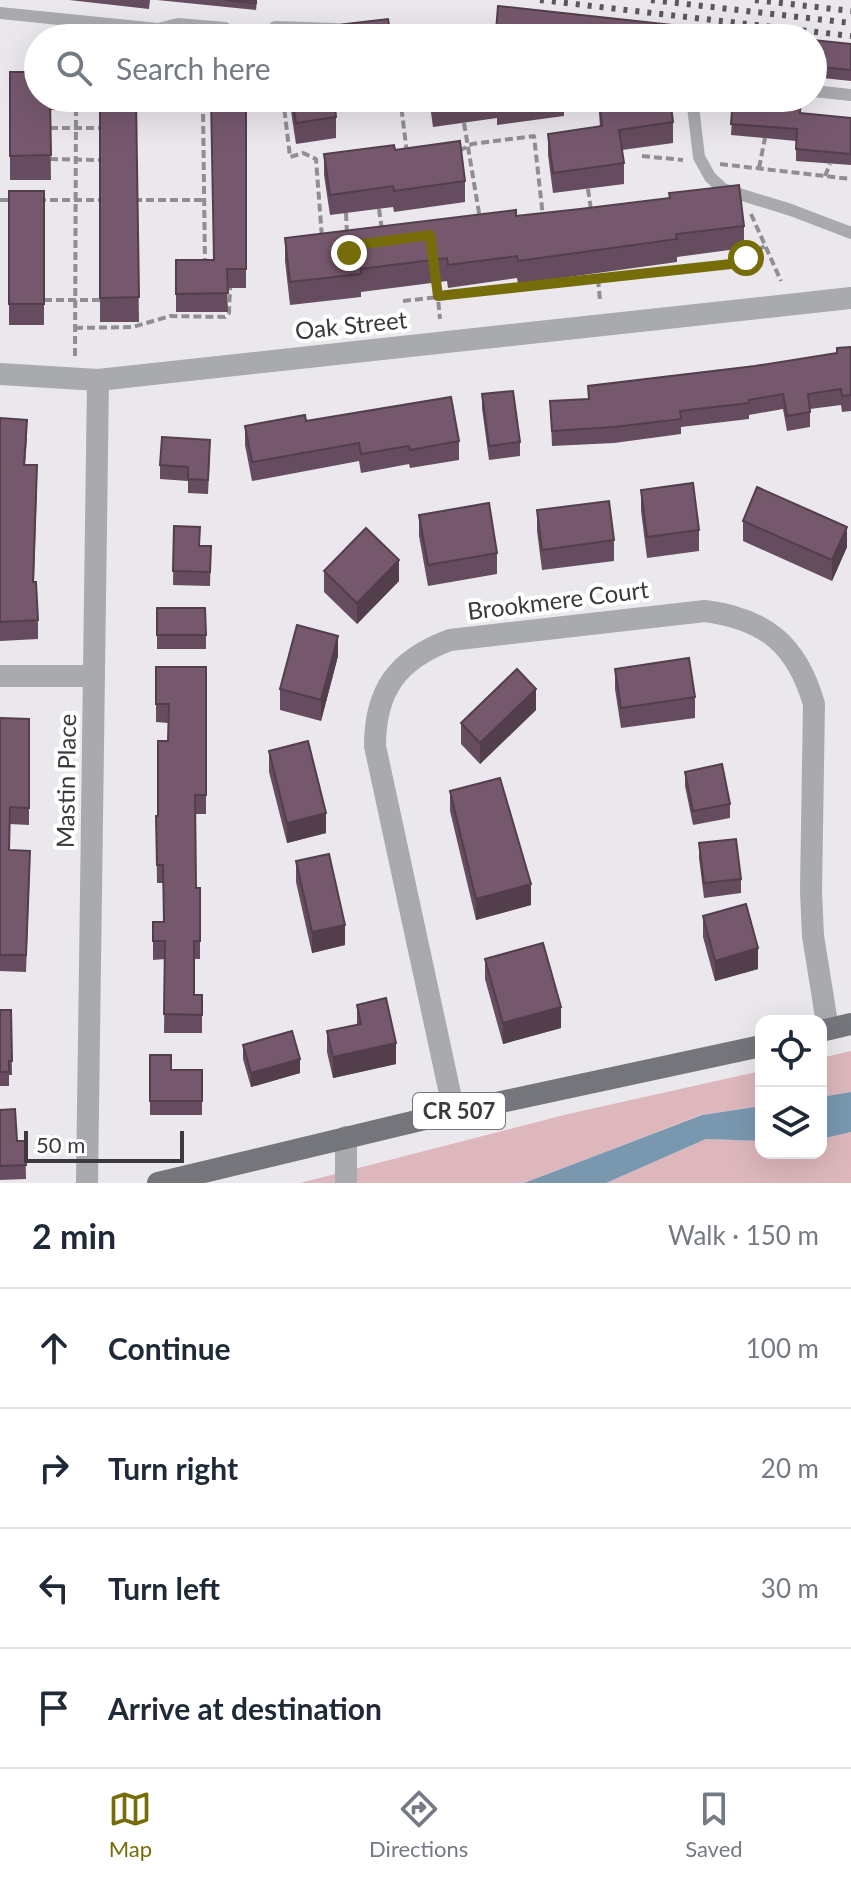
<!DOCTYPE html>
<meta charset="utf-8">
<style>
:root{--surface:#fff;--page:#f6f6f7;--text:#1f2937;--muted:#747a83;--line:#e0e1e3;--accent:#766d0a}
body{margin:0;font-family:Lato,sans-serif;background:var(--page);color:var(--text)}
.controls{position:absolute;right:24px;bottom:24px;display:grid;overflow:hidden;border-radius:16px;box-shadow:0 8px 32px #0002}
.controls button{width:72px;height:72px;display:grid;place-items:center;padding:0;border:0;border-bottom:2px solid var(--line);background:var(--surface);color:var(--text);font:40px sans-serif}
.scale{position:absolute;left:24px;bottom:20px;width:160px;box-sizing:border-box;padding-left:8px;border:4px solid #3b393c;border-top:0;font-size:22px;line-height:28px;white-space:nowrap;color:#3b393c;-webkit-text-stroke:6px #fff;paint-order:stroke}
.stop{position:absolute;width:24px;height:24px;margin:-18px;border:6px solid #766d0a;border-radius:50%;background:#fff}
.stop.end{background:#766d0a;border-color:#fff;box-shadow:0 2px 8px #0008}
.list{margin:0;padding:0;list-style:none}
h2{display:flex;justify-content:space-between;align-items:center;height:104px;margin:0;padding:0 32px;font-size:34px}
h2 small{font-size:26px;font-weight:400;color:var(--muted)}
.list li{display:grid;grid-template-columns:52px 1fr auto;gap:24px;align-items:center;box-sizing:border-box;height:120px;padding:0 32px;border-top:2px solid var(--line)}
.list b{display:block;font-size:30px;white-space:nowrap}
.list em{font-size:26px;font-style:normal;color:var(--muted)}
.icon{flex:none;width:44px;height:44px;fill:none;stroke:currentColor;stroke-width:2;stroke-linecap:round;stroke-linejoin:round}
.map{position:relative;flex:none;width:851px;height:1183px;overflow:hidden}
.search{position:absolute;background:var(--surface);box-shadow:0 8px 32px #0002;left:24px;right:24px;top:24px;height:88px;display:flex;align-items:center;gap:20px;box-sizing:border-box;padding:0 28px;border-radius:44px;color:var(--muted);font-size:30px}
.sheet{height:584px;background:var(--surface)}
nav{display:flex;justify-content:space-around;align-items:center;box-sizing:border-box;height:112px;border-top:2px solid var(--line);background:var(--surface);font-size:22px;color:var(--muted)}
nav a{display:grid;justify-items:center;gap:4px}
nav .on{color:var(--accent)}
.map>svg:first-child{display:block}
</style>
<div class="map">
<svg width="851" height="1183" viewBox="0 0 851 1183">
<rect width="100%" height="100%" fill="#eae7ed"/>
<g fill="#ddb7bc">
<polygon points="851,1051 851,1092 821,1097 821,1058"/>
<polygon points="761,1071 761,1106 701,1115 524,1183 300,1183 568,1114"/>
<polygon points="851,1132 851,1183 606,1183 706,1139 761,1141 761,1153 821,1153 821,1139"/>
</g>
<g fill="#7998b0">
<polygon points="851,1092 851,1132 821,1139 821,1097"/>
<polygon points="761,1106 761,1141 706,1139 606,1183 524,1183 702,1115"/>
</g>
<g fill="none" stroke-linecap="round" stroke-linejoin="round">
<g stroke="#918e93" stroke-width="4" stroke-dasharray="8 4" stroke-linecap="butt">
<polyline points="283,98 290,157 303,153 316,159 322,238"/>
<polyline points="333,105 361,102 401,105 407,153"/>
<polyline points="464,123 480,219"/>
<polyline points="50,128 100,128"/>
<polyline points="459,151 472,144 534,136 543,217"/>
<polyline points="642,156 683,160"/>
<polyline points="50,159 100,160"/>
<polyline points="720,164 851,179"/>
<polyline points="759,168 765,138"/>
<polyline points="825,176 830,164"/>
<polyline points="588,189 591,210"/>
<polyline points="0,200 14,200"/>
<polyline points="38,200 106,200"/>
<polyline points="134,200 205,200"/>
<polyline points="379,209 382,230"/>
<polyline points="346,213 347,235"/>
<polyline points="751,214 781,281"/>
<polyline points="205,266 203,107 214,98"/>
<polyline points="436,278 440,319"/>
<polyline points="598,279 600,300"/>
<polyline points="44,300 100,300"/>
<polyline points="403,301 731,264 765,246"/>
<polyline points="75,328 133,327 170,316 225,317 229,313 230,288"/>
<polyline points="75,356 76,110"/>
</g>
<g stroke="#a9aaad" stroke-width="12">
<polyline points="0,13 158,29 178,24 225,28 225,38"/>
<polyline points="275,27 336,29"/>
<polyline points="374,30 394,31 413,38"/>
<polyline points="813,91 851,95"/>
<polyline points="692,98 699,157 710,177 723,189 791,210 851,233"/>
</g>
<g stroke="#a9aaad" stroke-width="22">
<polyline points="0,374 98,380 851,298"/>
<polyline points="0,676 94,676"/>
<path d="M454,1112L375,746C375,690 398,659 450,640L705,611C766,619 797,645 814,704L811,891L813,936L828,1029"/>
<polyline points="87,1183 98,380"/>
<polyline points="346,1183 346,1137"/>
</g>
<g stroke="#74767b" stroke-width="22">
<polyline points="821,1031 851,1024"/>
<polyline points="158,1183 454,1112 761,1046"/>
</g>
<g stroke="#5b585c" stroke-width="6" stroke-dasharray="4 8" stroke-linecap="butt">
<polyline points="540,0 851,36"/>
<polyline points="651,0 851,23"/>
<polyline points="755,0 851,11"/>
</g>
</g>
<g fill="#654c5e">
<polygon points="69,0 150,0 149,9"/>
<polygon points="157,0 257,0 256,10"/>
<polygon points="496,31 792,38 496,38"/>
<polygon points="813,40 851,44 851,81 813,77"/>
<polygon points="10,72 38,98 163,98 163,104 136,103 139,322 100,322 100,110 50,110 51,180 10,180"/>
<polygon points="246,98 246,288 227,288 228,312 176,312 176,260 213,260"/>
<polygon points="289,98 334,98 336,117 336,138 296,144"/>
<polygon points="429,98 564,98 564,116 497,125 497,118 433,127"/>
<polygon points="598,98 673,122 673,143 622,150 624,163 624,184 553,193 548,155 548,134 600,127"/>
<polygon points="733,98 802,98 800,113 851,118 851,165 796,161 796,141 731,135"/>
<polygon points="395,150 465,181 465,202 394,212 393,207 330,215 324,175 324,154"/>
<rect x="9" y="191" width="35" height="134"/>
<polygon points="516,216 744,226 744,248 677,257 677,262 518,284 517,278 448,288 447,281 361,292 361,297 290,305 285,261 285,238"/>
<polygon points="851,347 851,411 842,412 841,405 810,409 810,427 787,431 783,409 749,415 749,419 681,427 681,434 614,443 552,446 550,401 588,399 588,386 755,366 837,353"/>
<polygon points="482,394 520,442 520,456 489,460 482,408"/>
<polygon points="0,418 27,438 25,465 37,484 34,582 38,620 38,639 0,641"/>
<polygon points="306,421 459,441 459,460 410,468 409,464 361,473 359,461 252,481 245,445 245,426"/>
<polygon points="210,454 208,494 188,493 188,481 160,479 160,465"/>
<polygon points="641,490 699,530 699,551 647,558 641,511"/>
<polygon points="537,510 614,540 614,561 542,570 537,531"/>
<polygon points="419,515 497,553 497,574 428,586 419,536"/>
<polygon points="743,521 847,547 832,581 743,541"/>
<polygon points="174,526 200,546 211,546 210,586 173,585"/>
<polygon points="324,571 399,581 357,624 324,592"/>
<polygon points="157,608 206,635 206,649 157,649"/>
<polygon points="338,656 321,721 280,710 280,689"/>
<polygon points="156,667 206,667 206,814 195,814 196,888 200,888 200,959 194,959 194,995 202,995 202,1033 164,1033 165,959 153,960 153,922 164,922 163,883 157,883 156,816 158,816 168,741 168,723 156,722"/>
<polygon points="615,669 695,697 695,718 621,728 615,689"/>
<polygon points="536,710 480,764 461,744 461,723"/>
<polygon points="0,718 29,719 29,825 10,824 9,850 30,867 26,972 0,971"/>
<polygon points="269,751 326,833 287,843 269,772"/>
<polygon points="685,772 730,804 730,818 693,825 685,786"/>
<polygon points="450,791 531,905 476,920 450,811"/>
<polygon points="699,843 741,879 741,893 704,898 699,858"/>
<polygon points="296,861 345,945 312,953 296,882"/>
<polygon points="703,916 758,969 715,981 703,937"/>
<polygon points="485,959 561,1028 503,1044 485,979"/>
<polygon points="357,1005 396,1064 333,1078 327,1052 327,1031 357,1025"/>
<polygon points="0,1010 11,1010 12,1075 9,1075 9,1086 0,1086"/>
<polygon points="243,1045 300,1073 251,1087 243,1059"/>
<polygon points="150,1055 171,1070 202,1070 202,1115 150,1115"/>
<polygon points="0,1110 17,1141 25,1141 26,1179 0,1180"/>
</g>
<g fill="#533e4c">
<polygon points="847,527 847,547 832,581 832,560"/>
<polygon points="399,560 399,581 357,624 357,603"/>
<polygon points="338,636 338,656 321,721 321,700"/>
<polygon points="536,689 536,710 480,764 480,743"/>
<polygon points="326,813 326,833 287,843 287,823"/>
<polygon points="531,884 531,905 476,920 476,899"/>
<polygon points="345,925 345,945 312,953 312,932"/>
<polygon points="758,948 758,969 715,981 715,961"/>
<polygon points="561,1007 561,1028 503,1044 503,1023"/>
<polygon points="396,1043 396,1064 333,1078 333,1057"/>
<polygon points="300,1059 300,1073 251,1087 251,1073"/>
</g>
<g fill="#76586d" stroke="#533e4c" stroke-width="2">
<polygon points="225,0 256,0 256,3"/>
<polygon points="498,6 792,38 557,38 496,31"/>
<polygon points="388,19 391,38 321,38 319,27"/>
<polygon points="813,40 851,44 851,70 813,66"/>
<polygon points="10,72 38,72 38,98 50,98 51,155 10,156"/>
<polygon points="100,98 136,98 139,297 100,298"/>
<polygon points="211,98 246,98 246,269 227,269 228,293 176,294 176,260 214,260"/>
<polygon points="292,98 334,98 336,117 296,123"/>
<polygon points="432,98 495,98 433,106"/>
<polygon points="497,98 544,98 497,104"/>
<polygon points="599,98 670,98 673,122 619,130 624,163 553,173 548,134 602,126"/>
<polygon points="733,98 801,98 800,113 851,118 851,154 796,149 797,129 731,124"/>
<polygon points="460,141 465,181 394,191 393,186 330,195 324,154 394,145 395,150"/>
<polygon points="739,185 744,226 676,234 677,239 518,261 517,256 448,265 447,258 361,269 361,274 290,282 285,238 516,210 516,216 580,209 670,198 669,193"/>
<rect x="9" y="191" width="35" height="113"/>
<polygon points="851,347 851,395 842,396 841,389 808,394 810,412 787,416 783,394 749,400 749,403 680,411 681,419 614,427 552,431 550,401 589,399 588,386 755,366 837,353 837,348"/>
<polygon points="513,391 520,442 489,446 482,394"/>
<polygon points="451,397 459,441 410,450 409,446 361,454 359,443 252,462 245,426 305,415 306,421"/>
<polygon points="0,418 27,420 24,465 37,465 33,582 36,582 38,620 0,622"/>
<polygon points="162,437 210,440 208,480 188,479 188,467 160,465"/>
<polygon points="693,483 699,530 647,537 641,490"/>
<polygon points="757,487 847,527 832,560 743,521"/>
<polygon points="609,501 614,540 542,550 537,510"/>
<polygon points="489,503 497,553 428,565 419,515"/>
<polygon points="174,526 200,527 199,546 211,546 210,572 173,571"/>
<polygon points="366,528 399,560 357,603 324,571"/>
<polygon points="157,608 205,608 206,635 157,635"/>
<polygon points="297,625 338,636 321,700 280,689"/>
<polygon points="689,658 695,697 621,708 615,669"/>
<polygon points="156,667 206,667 206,795 195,795 196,888 200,888 200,941 194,941 194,995 202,995 202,1015 164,1014 165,941 153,941 153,922 164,922 163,865 157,865 156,816 158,816 158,741 168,741 169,704 156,704"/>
<polygon points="517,669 536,689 480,743 461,723"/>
<polygon points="0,718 29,719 29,808 10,807 9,850 30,851 26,955 0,955"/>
<polygon points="308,741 326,813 287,823 269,751"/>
<polygon points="722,764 730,804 693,811 685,772"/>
<polygon points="500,778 531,884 476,899 450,791"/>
<polygon points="736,839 741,879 704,883 699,843"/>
<polygon points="329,854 345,925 312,932 296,861"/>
<polygon points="746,904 758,948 715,961 703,916"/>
<polygon points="543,943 561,1007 503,1023 485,959"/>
<polygon points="386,998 396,1043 333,1057 327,1031 361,1024 357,1005"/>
<polygon points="0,1010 11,1010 12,1061 9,1061 9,1072 0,1072"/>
<polygon points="292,1031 300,1059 251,1073 243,1045"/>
<polygon points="150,1055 171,1055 171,1070 202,1070 202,1101 150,1101"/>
<polygon points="15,1109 17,1141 25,1141 26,1165 0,1166 0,1110"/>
</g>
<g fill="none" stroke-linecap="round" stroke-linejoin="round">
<polyline stroke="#766d0a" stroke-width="10" points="349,253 348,246 430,235 438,296 731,264 746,258"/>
</g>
<g text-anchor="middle" stroke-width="8" stroke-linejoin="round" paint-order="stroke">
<rect fill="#fff" stroke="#767476" stroke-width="2" x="413" y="1093" width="92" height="36" rx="6"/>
<g font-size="22" font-weight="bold" fill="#3b393c">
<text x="459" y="1119">CR 507</text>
</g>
<g font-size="24" fill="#3b393c" stroke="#fff">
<text transform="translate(351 326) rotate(-6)" y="8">Oak Street</text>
<text transform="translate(558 601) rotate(-7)" y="8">Brookmere Court</text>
<text transform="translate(67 781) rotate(-89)" y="8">Mastin Place</text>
</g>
</g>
</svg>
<div class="controls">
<button><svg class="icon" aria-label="locate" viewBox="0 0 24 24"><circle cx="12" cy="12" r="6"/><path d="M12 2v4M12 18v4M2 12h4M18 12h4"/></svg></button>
<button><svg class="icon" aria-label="layers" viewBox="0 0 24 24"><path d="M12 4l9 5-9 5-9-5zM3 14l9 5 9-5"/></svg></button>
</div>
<div class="scale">50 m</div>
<div class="stop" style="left:746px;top:258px"></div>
<div class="stop end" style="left:349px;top:253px"></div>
<div class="search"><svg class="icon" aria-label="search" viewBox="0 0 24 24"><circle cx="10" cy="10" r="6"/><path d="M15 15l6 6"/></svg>Search here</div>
</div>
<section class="sheet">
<h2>2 min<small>Walk · 150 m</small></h2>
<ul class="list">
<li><svg class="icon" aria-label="ahead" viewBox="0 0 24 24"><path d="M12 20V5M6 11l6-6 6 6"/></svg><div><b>Continue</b></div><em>100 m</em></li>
<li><svg class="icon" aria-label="right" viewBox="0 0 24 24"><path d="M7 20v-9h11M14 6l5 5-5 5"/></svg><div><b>Turn right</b></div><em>20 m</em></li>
<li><svg class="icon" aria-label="left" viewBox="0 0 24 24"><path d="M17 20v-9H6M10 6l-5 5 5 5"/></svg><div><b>Turn left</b></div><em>30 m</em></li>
<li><svg class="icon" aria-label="arrive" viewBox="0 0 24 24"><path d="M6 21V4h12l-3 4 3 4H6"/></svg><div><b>Arrive at destination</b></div></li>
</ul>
</section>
<nav>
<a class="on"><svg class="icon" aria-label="map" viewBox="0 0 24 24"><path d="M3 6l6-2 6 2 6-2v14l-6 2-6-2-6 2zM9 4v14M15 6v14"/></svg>Map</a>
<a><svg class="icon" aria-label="directions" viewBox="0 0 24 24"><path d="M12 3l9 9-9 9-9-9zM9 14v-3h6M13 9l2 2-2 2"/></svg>Directions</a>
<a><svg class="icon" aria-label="saved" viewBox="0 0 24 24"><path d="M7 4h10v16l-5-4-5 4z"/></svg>Saved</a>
</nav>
